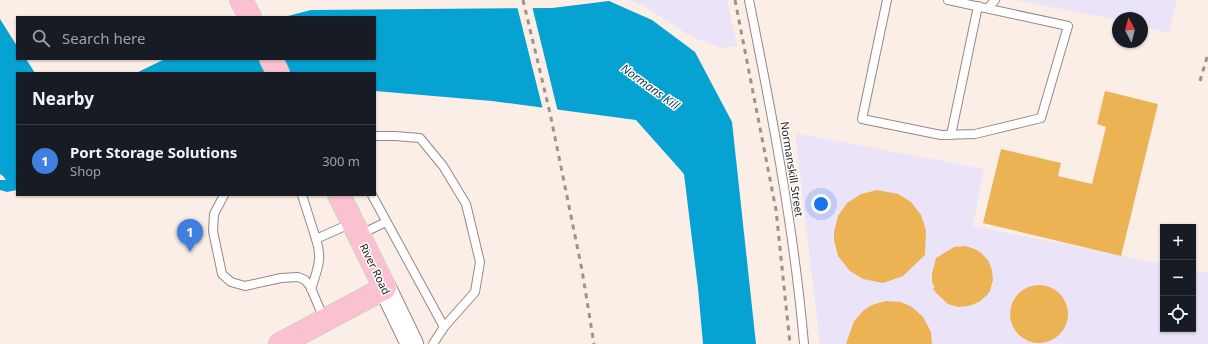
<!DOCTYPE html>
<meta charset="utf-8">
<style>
:root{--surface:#171b24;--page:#20242c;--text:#f1f3f6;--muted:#9ea1a6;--line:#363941;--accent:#995b21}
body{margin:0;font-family:"Noto Sans",sans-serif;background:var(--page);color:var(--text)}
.controls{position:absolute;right:12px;bottom:12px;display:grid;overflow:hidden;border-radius:0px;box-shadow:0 1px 3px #0004}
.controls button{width:36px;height:36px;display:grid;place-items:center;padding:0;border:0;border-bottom:1px solid var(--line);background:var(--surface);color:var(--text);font:20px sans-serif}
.compass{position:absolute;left:1112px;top:12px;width:36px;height:36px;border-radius:50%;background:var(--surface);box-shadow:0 1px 3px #0004;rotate:353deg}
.you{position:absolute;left:821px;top:204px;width:14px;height:14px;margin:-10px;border:3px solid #fff;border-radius:50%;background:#1a73e8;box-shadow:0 0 0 6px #1a73e833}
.badge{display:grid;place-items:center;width:26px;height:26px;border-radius:50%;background:var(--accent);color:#fff;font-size:13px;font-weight:700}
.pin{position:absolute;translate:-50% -33px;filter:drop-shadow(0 1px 2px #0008)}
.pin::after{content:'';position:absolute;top:21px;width:14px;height:12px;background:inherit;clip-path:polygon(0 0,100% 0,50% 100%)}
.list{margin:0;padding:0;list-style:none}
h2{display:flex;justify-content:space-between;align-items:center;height:52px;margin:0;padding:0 16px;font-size:17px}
h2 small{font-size:13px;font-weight:400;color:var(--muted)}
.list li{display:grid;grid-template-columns:26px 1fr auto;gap:12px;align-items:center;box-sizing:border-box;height:72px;padding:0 16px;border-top:1px solid var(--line)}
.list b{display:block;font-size:15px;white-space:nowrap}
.list p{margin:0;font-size:13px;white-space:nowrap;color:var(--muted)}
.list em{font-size:13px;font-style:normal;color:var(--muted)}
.icon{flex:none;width:22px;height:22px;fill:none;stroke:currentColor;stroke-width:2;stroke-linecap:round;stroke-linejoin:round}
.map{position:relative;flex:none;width:1208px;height:344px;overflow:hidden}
.search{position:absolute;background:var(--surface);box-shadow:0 1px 3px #0004;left:16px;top:16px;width:360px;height:44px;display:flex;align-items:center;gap:10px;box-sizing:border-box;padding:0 14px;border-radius:0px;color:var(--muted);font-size:15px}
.panel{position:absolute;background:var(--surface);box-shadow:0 1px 3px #0004;left:16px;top:72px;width:360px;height:124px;border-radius:0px}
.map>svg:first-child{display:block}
</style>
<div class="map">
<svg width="1208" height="344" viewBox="0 0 1208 344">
<rect width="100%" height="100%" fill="#fbeee6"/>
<g fill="#ebe3f8">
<polygon points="627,0 727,0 737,46 721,48 690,36 643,5"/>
<polygon points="1015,0 1177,0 1169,33 1142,26 1142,18 1118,18 1118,20"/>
<polygon points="795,133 984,169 973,226 1163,264 1163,329 1193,329 1193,270 1208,273 1208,344 820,344"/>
</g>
<g fill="#06a2d2">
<polygon points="609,1 652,20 695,52 732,122 756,344 703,344 698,288 684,174 636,120 492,101 375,91 375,73 136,73 165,59 375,59 375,17 284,17 311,10 552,8"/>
<polygon points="0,19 17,46 17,59 26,59 35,73 17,73 17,190 7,192 0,190 0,180 6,180 3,176 0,174"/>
</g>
<polygon fill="#fbeee6" points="517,6 532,6 558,112 543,110"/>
<g fill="#ecb355">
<polygon points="1105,91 1158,104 1121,256 983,223 1001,149 1061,163 1058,176 1092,184 1106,127 1097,124"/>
<polygon points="877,190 898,194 911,202 921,215 926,230 925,255 903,276 883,283 863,279 850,271 838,256 834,240 834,232 838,216 847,203 861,194"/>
<polygon points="965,246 975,249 981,253 988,260 992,270 993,280 990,291 987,295 979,302 969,306 958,307 948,304 936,293 933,288 935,288 932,282 932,274 936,258 954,247"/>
<circle cx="1039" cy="314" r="29"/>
<polygon points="886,301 901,302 912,307 923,317 931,332 932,344 846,344 854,321 864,310 872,305"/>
</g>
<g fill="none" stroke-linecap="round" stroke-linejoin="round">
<defs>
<g id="service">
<path d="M749,0C772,114 794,228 804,344"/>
<polyline points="887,0 862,119 941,135 975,134 1041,118 1068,26 948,0"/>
<polyline points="988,8 995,0"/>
<polyline points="951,135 978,6"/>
<polyline points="375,136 395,136 420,138 443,166 466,204 480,262 475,292 444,327 433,344"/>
<polyline points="224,195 214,214 213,231 222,274 231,282 245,286 281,278 298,277 305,280 310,286 324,319"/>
<polyline points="302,195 316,239 352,223"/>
<polyline points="372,195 444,327"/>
<polyline points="359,235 386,222"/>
<path d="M311,289C317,271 323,258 316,239"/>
</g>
<polyline id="secondary" points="385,288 412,344"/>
<g id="primary">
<polyline points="241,0 250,17"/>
<polyline points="271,59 278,73"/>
<polyline points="280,344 385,288 339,195"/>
</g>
</defs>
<use href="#service" stroke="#958981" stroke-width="10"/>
<use href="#secondary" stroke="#958981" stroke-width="24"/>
<use href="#primary" stroke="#d0cfce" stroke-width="24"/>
<use href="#service" stroke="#fff" stroke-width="8"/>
<use href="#secondary" stroke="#fff" stroke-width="22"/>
<use href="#primary" stroke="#fcc1d0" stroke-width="22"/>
<g stroke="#9c938d" stroke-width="3" stroke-dasharray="5 5" stroke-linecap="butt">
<polyline points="523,0 550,113 582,270 594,344"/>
<polyline points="735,0 776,210 790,344"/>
<polyline points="1200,81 1208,54"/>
</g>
</g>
<g text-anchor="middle" stroke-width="3" stroke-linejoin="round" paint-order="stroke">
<g font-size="11" fill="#292421" stroke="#fff">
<text transform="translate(792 169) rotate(81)" y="4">Normanskill Street</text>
<text transform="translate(375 269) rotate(64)" y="4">River Road</text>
</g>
<g font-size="12" font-style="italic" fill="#053e52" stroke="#fff">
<text transform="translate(650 87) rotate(36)" y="4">Normans Kill</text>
</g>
</g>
</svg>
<div class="controls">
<button>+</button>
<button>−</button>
<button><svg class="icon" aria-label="locate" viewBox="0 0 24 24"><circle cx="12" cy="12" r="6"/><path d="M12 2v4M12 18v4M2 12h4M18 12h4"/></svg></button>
</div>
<svg class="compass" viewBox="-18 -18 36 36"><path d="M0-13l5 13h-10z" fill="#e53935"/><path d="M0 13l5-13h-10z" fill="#9ea1a6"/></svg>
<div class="you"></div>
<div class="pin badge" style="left:190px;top:252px;background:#3f7fe0">1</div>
<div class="search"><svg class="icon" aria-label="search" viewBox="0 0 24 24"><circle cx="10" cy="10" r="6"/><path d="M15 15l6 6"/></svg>Search here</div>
<section class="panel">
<h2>Nearby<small></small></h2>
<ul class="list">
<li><span class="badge" style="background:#3f7fe0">1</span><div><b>Port Storage Solutions</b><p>Shop</p></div><em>300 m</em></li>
</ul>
</section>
</div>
